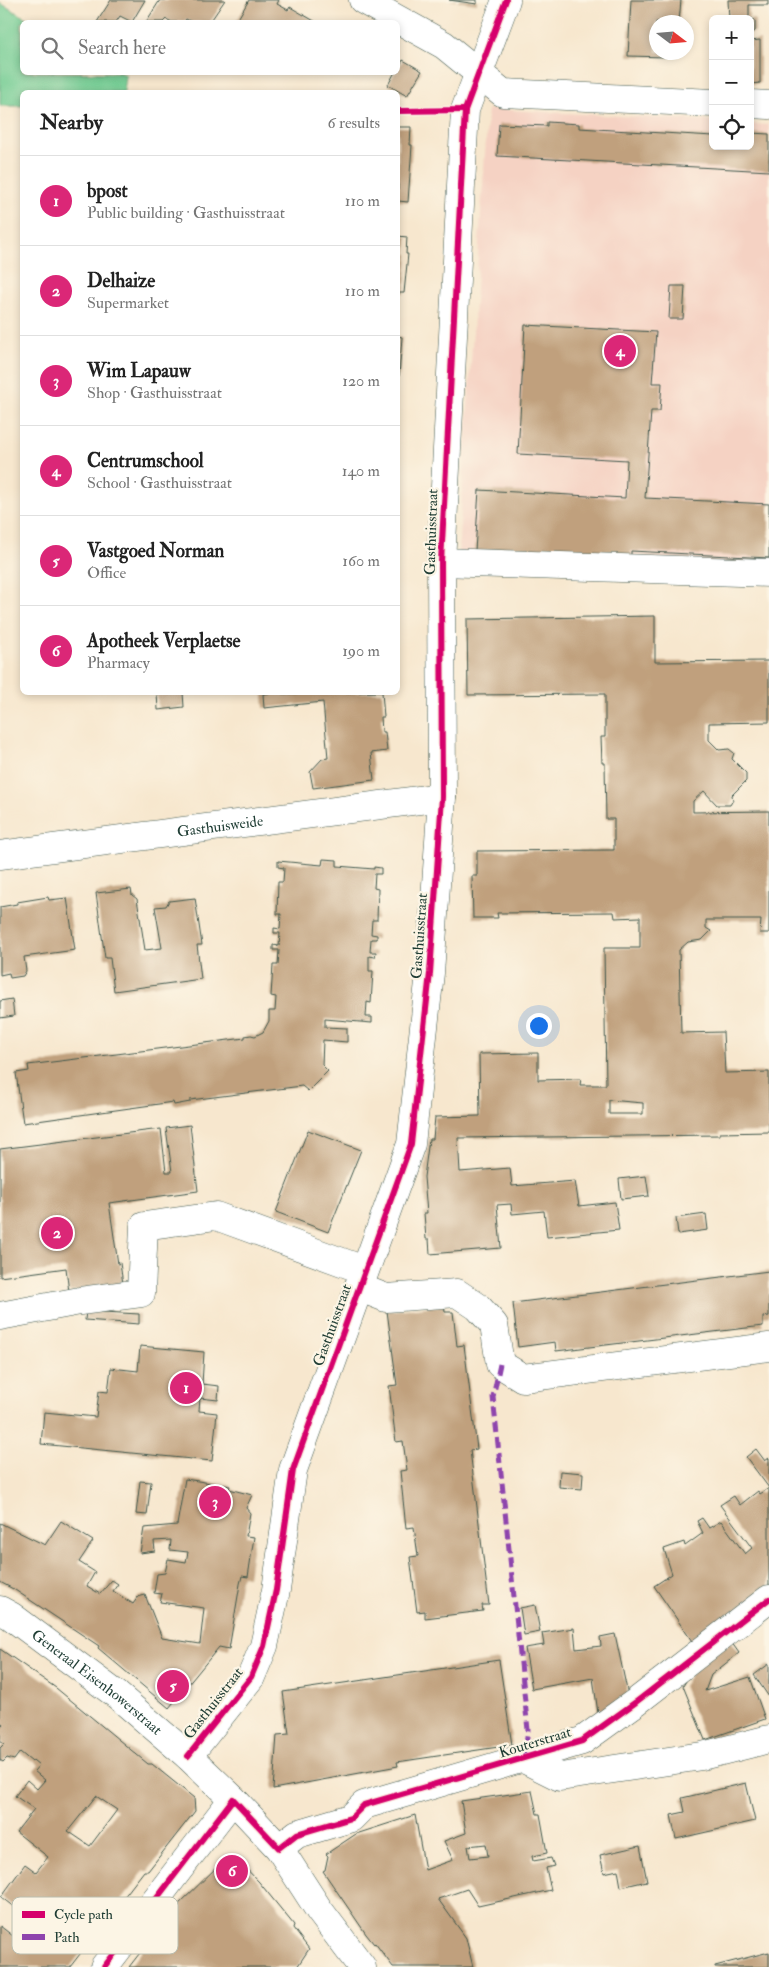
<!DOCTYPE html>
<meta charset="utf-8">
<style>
:root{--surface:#fff;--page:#f2f2f2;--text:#222;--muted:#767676;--line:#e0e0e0;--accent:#db2777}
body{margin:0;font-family:"IM FELL Double Pica",serif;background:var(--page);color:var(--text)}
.controls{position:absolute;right:15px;top:15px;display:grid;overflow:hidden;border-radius:8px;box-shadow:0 2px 8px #0003}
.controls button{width:45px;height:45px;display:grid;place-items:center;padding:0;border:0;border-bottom:1px solid var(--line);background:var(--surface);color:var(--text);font:25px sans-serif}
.compass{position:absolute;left:649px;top:15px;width:45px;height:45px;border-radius:50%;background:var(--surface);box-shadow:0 2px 8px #0003;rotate:106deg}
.you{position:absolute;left:538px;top:1025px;width:18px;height:18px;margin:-12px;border:4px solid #fff;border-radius:50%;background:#1a73e8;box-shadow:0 0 0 8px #1a73e833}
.badge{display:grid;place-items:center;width:32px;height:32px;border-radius:50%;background:var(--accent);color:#fff;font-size:16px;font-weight:700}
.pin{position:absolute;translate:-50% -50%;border:2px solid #fff;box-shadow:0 1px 5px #0006}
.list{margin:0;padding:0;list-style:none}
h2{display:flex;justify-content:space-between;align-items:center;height:65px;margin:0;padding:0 20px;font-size:21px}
h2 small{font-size:16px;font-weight:400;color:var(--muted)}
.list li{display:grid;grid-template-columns:32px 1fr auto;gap:15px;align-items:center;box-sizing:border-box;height:90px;padding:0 20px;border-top:1px solid var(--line)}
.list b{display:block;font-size:19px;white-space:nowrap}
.list p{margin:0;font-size:16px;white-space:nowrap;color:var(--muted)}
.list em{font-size:16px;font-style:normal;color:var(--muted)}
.icon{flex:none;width:28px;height:28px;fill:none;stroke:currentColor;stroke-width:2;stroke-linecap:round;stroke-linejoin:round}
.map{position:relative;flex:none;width:769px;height:1967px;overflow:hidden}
.search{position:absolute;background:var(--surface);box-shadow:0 2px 8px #0003;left:20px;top:20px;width:380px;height:55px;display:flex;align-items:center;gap:12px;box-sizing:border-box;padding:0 18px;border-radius:8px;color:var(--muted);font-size:19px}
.panel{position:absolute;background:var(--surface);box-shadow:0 2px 8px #0003;left:20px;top:90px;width:380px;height:605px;border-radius:8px}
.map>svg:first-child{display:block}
</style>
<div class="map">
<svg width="769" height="1967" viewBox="0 0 769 1967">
<rect width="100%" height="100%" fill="#fcf5e5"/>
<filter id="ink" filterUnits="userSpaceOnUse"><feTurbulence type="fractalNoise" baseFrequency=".02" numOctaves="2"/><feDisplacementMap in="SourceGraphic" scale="10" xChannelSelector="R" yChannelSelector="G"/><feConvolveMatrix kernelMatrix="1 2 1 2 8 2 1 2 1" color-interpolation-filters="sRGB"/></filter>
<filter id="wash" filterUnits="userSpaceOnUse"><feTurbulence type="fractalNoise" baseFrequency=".0096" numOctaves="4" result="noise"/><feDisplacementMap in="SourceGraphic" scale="20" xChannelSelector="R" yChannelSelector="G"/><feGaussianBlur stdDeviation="1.12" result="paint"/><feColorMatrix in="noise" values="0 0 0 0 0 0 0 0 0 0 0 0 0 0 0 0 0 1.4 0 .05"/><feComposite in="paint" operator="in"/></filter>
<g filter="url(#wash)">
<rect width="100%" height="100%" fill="#f7e7ce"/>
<polygon fill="#f5d2c3" points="488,109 713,121 713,146 750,146 750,124 769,125 769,566 458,555"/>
<polygon fill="#72cc93" stroke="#488464" points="0,3 33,22 22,22 22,72 121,73 126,75 124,92 22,92 22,106 0,106"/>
<g id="blocks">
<g fill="#c0a07d" fill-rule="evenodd">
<polygon points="111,0 145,0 132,22 120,16 116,22 97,22"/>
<polygon points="160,0 225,0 210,22 192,22 186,19 184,22 172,22 166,19 163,22 146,22"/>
<polygon points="249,0 279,0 277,4 288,10 290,7 316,22 236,22"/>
<polygon points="449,0 477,0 477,4"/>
<polygon points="631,0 681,0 679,22 656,22 656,52 666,52 666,57 628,56"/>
<polygon points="728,0 768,0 768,5 749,5 749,19 729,19"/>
<polygon points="750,18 755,20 755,31 750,34"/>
<polygon points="760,40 760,83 750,84 750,41"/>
<polygon points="403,60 422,71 407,96 388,85 395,72 398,72 398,69"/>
<polygon points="547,122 579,124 579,128 713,136 713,146 750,146 750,133 769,134 769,171 497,156 499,124 547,126"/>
<polygon points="398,127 411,127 410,145 412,145 408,202 398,201"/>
<polygon points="398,236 407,237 406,254 408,254 404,293 398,293"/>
<polygon points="671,286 685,286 683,319 669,319"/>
<polygon points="525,325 656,332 652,383 662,383 660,411 651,411 645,498 769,504 769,558 631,551 631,559 475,551 479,490 625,498 627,460 518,454"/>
<polygon points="398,336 402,337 399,377 398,376"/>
<path d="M655,616V662L769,661V722L709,723V740L719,750L729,749L734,753L732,759L746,773V781L732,795L733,800L730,805H717L704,791L693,801V812L769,811V933H760L761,920H706V928L711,931L702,940L688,942L679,950L681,1033L723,1032L725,1073L769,1072V1132L720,1133V1135L458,1138L460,1172L510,1168L512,1186L575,1181L579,1206L615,1202L619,1230L547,1237L544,1211L512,1214L511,1204L497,1205L501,1248L430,1254L429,1239H426L424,1213H427L424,1177L429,1139H433L435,1117L480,1116L479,1054L538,1053V1080L581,1079L580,1085H606L604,948H640V917L615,918L614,912L497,913L498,918H473L472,876H477V851L614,850V819H606L605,763H602L601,737H605V694L468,695L467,619ZM609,1100L643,1103V1114H609Z"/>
<polygon points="157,692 183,693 184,707 158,710"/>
<polygon points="282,692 282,694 382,692 384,717 381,717 382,732 385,732 387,751 371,753 374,780 313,788 310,772 322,759 328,758 323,702 264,708 263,694"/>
<polygon points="323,859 337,860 337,866 374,869 374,867 381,868 381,874 375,874 374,888 378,889 377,920 372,920 371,934 377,935 377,939 371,939 370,952 376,952 375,957 369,956 369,971 373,971 371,1003 367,1002 366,1017 372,1017 372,1023 325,1019 325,1027 347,1028 347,1042 323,1040 322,1065 328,1071 308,1091 302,1086 190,1100 190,1102 174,1105 173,1102 23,1123 16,1073 29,1071 28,1065 245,1038 245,1036 251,1035 255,1036 263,1032 269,1021 269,1011 275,1011 276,997 271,996 273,965 278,965 279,950 273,950 273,945 279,946 280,933 274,933 274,928 280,929 281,914 277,914 278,882 283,882 284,868 278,867 278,861 322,865"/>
<polygon points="131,889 132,895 137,899 145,950 162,948 155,907 166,906 169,901 195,898 202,945 197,945 201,979 114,991 110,958 105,958 96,893"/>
<polygon points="48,897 49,900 67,898 75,950 24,957 26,971 23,976 10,978 9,973 0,975 0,907 17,904 17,902"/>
<polygon points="12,999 14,1016 0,1018 0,1001"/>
<polygon points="190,1125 198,1191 109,1203 118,1264 120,1263 123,1284 69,1292 66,1268 0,1277 0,1149 161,1129 166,1172 172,1172 166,1128"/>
<polygon points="308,1130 361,1150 328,1232 276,1212"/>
<polygon points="646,1176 649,1196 621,1199 619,1179"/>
<polygon points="706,1214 708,1230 678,1234 676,1218"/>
<polygon points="769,1271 769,1316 763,1317 763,1326 556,1351 555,1342 518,1347 513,1303"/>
<polygon points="444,1305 445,1312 453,1312 457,1346 464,1345 477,1449 470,1450 489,1605 482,1605 483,1611 425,1618 425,1611 417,1612 410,1557 418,1556 414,1527 406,1528 400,1471 407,1470 403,1441 396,1442 389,1386 397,1385 387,1311"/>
<polygon points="86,1311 139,1314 139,1324 85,1320"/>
<polygon points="140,1346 204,1352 202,1384 219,1386 218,1400 200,1398 199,1411 217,1413 212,1461 41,1444 44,1412 96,1417 99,1391 108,1392 111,1368 138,1371"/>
<polygon points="756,1449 765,1461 769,1458 769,1587 694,1644 654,1586 672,1574 664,1549 684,1542 685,1546 703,1533 697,1521 702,1518 709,1528 721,1521 745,1554 752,1548 720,1505 734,1496 740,1505 758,1491 760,1494 769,1488 746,1457"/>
<polygon points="560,1471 583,1473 582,1489 559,1487"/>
<polygon points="185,1479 230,1486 229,1489 252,1495 246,1508 250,1513 246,1536 254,1537 248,1577 242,1576 240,1584 229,1649 219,1647 169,1708 98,1648 99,1646 15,1590 0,1582 0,1523 45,1545 61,1521 93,1541 79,1562 95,1572 87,1586 100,1594 112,1580 118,1584 113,1591 133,1604 138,1597 145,1595 162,1638 200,1644 204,1608 160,1602 162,1594 154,1593 157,1574 165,1573 168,1559 186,1562 188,1552 170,1550 171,1540 154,1541 155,1551 140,1553 144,1528 177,1525"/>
<polygon points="140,1481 151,1482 147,1515 136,1514"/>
<polygon points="535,1605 540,1632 524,1635 520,1608"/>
<polygon points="574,1628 576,1649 601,1646 600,1637 615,1634 628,1695 598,1713 593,1678 532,1689 525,1648 544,1645 542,1633"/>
<polygon points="729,1639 739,1653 711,1675 705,1691 750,1677 765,1719 705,1740 683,1686 693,1670"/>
<path d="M0,1649L56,1688L148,1764H152L194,1798L195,1811L148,1871H144L70,1967H0V1926L22,1943L32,1932L19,1922L24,1915L1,1897L25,1864L36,1872L48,1857L16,1832L34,1809L15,1796L27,1780L37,1789L45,1780L34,1771L39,1765L33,1760L32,1762L20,1752L14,1760L7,1758L3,1762L0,1760V1748L4,1744L0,1741V1727L3,1724L0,1722ZM96,1796L117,1810L90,1846L68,1831Z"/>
<polygon points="499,1660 512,1745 397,1762 398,1766 273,1789 277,1735 289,1734 283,1692"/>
<polygon points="769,1664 769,1697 754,1675"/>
<polygon points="746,1783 755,1821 676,1839 671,1815 685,1812 682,1798"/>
<path d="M532,1791L537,1814H540L547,1853L532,1856L533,1861L551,1858L554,1866L546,1868L551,1890L478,1906L467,1889L438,1899L466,1938L473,1967H393L375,1943L374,1944L366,1934L323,1871L325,1870L328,1856L326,1854L356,1834L415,1815L425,1870L453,1860L444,1841L466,1833L461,1801ZM486,1844L488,1856L470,1858L468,1846Z"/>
<polygon points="640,1846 647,1881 621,1887 618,1870 604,1873 600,1855"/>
<polygon points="226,1858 237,1859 259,1882 294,1925 293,1928 309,1949 297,1967 129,1967 174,1909"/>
<polygon points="769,1952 769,1967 715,1967 715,1966"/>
</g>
</g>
</g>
<g filter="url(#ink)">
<use href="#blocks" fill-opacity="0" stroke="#3f564b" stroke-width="1"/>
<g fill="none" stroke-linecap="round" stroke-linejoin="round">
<defs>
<g id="minor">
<polyline points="363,0 444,45 503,93 713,103"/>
<polyline points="750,104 769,105"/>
<polyline points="441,562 769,573"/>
<path id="s1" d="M0,855L442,797"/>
<polyline points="358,1287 386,1298 457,1293 478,1307 494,1325 500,1364 523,1378 769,1347"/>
<polyline points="0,1316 80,1301 141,1293 144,1226 216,1216 364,1270"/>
<path id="s2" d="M0,1610L11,1616L117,1695L188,1756L233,1799L279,1848L319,1910L362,1967"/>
<polyline points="188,1756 251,1677 264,1646 276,1590 293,1470 411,1144 430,973 442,797 441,562 465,110 506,0"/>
<polyline points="524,1759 560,1777 702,1756 769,1739"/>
<polyline points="279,1848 297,1834 351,1818 364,1805 582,1741 636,1702 769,1599"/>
<polyline points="104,1967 233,1799"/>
</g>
</defs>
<use href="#minor" stroke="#3f564b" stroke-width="29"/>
<use href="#minor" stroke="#fff" stroke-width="28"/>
<polyline stroke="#8e44ad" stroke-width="5" stroke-dasharray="10 5" stroke-linecap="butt" points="500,1364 493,1397 528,1730 524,1759"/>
<defs>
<g id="cycleway">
<polyline points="398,111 465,110"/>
<polyline points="188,1756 251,1677 264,1646 276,1590 293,1470 411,1144 430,973 442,797 441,562 465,110 506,0"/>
<polyline points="104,1967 233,1799 279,1848 297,1834 351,1818 364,1805 582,1741 636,1702 769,1599"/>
</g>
</defs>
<use href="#cycleway" stroke="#fcf5e5" stroke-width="9"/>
<use href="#cycleway" stroke="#d6006c" stroke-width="6"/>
</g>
</g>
<g text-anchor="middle" stroke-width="4.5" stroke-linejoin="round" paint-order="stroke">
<g font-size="15" fill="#1f3d34" stroke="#fcf5e5">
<text transform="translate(431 532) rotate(-88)" y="5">Gasthuisstraat</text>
<text dy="5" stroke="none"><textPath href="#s1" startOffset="222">Gasthuisweide</textPath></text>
<text transform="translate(419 936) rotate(-86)" y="5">Gasthuisstraat</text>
<text transform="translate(332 1325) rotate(-70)" y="5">Gasthuisstraat</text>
<text dy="5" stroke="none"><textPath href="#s2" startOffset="121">Generaal Eisenhowerstraat</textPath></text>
<text transform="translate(213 1703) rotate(-52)" y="5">Gasthuisstraat</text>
<text transform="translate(535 1742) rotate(-17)" y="5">Kouterstraat</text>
</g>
</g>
<rect x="12" y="1897" width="166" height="57" rx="8" fill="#fcf5e5" stroke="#babeb0" stroke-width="1"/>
<rect x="22" y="1911" width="23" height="7" fill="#d6006c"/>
<rect x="22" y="1934" width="23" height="6" fill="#8e44ad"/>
<g font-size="14" fill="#1f3d34">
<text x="54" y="1919">Cycle path</text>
<text x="54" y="1942">Path</text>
</g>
</svg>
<div class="controls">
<button>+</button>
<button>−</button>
<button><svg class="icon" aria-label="locate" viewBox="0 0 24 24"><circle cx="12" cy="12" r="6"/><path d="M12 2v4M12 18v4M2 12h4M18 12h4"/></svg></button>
</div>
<svg class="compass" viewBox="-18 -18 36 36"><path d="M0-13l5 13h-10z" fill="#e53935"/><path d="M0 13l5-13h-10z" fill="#767676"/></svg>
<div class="you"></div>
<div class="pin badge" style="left:186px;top:1388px">1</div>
<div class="pin badge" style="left:57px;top:1233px">2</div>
<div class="pin badge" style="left:215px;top:1502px">3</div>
<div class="pin badge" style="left:620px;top:351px">4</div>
<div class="pin badge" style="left:173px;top:1686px">5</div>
<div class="pin badge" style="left:232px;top:1871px">6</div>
<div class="search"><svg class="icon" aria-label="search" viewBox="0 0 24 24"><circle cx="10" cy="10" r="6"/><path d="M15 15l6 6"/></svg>Search here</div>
<section class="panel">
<h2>Nearby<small>6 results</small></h2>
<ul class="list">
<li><span class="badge">1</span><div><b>bpost</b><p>Public building · Gasthuisstraat</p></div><em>110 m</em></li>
<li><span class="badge">2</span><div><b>Delhaize</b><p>Supermarket</p></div><em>110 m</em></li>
<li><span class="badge">3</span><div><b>Wim Lapauw</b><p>Shop · Gasthuisstraat</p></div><em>120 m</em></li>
<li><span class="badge">4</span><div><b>Centrumschool</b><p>School · Gasthuisstraat</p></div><em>140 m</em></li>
<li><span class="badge">5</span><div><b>Vastgoed Norman</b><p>Office</p></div><em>160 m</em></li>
<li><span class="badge">6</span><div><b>Apotheek Verplaetse</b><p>Pharmacy</p></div><em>190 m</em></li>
</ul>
</section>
</div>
